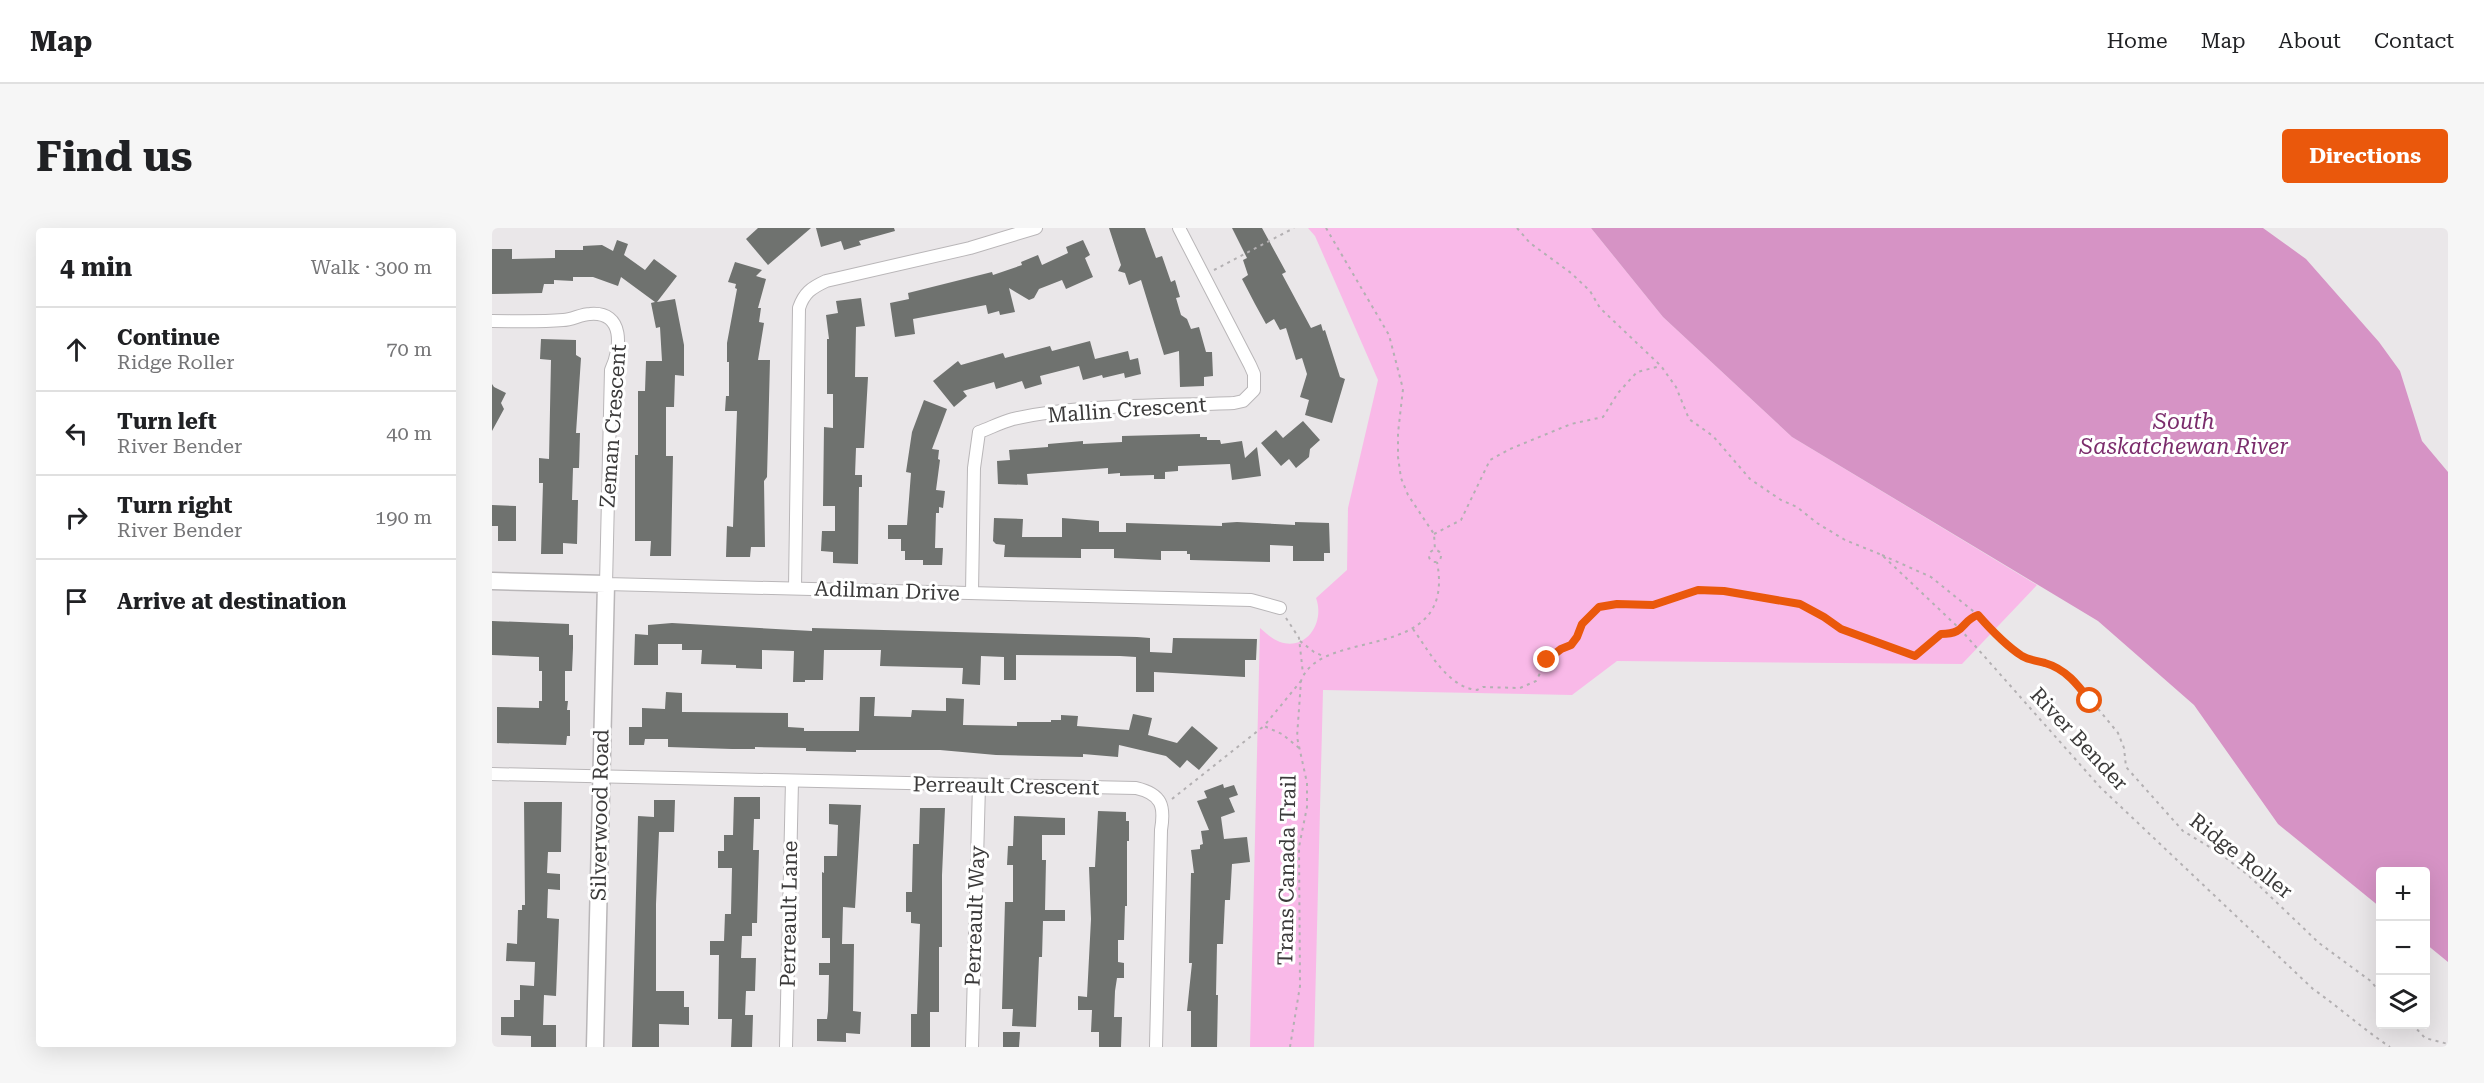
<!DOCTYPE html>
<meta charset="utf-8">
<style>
:root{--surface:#fff;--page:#f6f6f6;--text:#202124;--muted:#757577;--line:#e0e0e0;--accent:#ea580c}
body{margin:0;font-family:"Roboto Serif",serif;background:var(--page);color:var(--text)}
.controls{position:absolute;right:18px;bottom:18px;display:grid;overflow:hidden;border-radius:6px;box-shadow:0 6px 24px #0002}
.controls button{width:54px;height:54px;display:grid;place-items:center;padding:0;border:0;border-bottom:2px solid var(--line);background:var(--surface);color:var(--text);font:30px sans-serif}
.stop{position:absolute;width:18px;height:18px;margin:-14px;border:4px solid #ea580c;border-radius:50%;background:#fff}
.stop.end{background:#ea580c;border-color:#fff;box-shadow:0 2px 6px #0008}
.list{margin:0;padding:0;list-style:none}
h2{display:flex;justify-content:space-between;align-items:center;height:78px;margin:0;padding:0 24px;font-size:26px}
h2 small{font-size:20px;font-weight:400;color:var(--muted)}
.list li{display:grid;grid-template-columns:39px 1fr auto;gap:18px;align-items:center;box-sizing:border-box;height:84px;padding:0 24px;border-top:2px solid var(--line)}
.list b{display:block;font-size:22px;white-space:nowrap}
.list p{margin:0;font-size:20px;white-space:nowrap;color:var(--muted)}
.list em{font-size:20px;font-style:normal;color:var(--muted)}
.icon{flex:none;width:33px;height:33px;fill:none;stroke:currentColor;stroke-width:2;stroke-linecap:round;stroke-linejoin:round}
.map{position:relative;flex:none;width:1956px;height:819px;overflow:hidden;border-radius:6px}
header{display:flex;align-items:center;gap:36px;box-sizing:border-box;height:84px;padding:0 30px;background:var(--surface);border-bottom:2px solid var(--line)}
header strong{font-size:28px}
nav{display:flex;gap:33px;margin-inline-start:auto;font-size:21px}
.intro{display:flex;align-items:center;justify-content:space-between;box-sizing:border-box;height:144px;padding:0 36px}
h1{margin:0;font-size:42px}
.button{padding:15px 27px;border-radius:6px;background:var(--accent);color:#fff;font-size:21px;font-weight:700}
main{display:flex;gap:36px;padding:0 36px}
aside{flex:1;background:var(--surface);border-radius:6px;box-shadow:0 6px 24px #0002}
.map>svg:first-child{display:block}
</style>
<header>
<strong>Map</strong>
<nav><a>Home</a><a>Map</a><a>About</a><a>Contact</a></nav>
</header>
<div class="intro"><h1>Find us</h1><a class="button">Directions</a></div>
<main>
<aside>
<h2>4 min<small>Walk · 300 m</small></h2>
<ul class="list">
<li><svg class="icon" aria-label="ahead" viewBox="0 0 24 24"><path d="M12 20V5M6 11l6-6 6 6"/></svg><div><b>Continue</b><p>Ridge Roller</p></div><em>70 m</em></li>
<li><svg class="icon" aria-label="left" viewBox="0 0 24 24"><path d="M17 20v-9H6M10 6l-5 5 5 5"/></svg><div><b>Turn left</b><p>River Bender</p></div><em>40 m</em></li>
<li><svg class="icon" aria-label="right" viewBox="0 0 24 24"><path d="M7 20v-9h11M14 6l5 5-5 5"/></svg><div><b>Turn right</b><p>River Bender</p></div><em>190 m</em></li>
<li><svg class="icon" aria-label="arrive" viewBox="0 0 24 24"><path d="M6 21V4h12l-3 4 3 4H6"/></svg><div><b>Arrive at destination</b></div></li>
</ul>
</aside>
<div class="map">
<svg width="1956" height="819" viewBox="0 0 1956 819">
<rect width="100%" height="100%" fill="#eae7e9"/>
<path fill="#f9b9e8" d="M816,0H1099L1171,89L1300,209L1545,357L1470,436L1125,433L1080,467L831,462L822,819H758L768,400C774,405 780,411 788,414C815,423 833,394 824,370L855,342L856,280L886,152L823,8Z"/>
<polygon fill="#d693c5" points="1099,0 1771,0 1814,31 1887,114 1908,143 1930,213 1956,244 1956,734 1934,716 1934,644 1888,644 1888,679 1786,596 1702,477 1606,393 1300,209 1171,89"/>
<g fill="#6f726f">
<polygon points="266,0 319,0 276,37 254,11"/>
<polygon points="324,0 402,0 403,3 367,13 369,17 352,22 349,13 329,19"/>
<polygon points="617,0 653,0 664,30 670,28 679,54 683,52 688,69 684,70 689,87 695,91 699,101 707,99 714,124 720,124 721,148 712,149 712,158 688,159 687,123 672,127 649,52 637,57 633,45 626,43 629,37"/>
<polygon points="740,0 770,0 794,44 790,46 819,100 829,96 831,103 833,102 848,149 853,151 840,195 813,187 817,172 808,169 815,146 810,130 804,132 794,100 788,102 782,91 774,96 763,76 750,51 756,47 751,32 755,30"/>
<polygon points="125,12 136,16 132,27 153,42 162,31 185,48 165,74 183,71 192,117 192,148 183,147 182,179 174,179 174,228 181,228 179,328 158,328 159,313 143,313 143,227 146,227 146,163 153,163 154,133 170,133 168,99 164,100 159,75 163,74 129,49 126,58 101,49 81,49 81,53 62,52 62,56 52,56 50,65 0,66 0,21 20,21 20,31 63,30 63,22 91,22 91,18 110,17 121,23"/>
<polygon points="591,12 598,27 593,30 601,49 574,61 570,52 547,61 542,70 537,72 517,60 523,84 508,87 507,83 496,86 494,77 421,91 423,106 403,109 398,75 417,71 416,65 500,44 501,47 530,37 529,34 546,27 550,37 576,25 574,19"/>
<polygon points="243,34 270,42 264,48 274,51 266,80 269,80 267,94 272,95 266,132 278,132 275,249 272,253 273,319 259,319 258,329 234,329 235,298 241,299 245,183 233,183 234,168 237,168 237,134 235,134 235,115 245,61 243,60 244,56 236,54"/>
<polygon points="369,70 373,98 364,99 363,149 376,149 372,220 364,220 363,247 370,247 370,259 367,259 366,336 341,335 341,324 329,323 330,303 343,303 343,278 331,278 332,199 341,200 341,166 335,166 335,111 337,111 334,87 346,85 344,73"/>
<polygon points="49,111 84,112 84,127 89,130 84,205 88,205 87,240 81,240 80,272 86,272 85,316 71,315 71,326 49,326 51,255 47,255 47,230 57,231 59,132 48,131"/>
<polygon points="598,113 603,131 636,123 638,132 646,130 649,146 633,150 632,145 611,150 610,147 591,152 587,138 548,148 550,156 533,161 530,153 504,161 502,154 471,163 475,168 462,179 441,153 466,133 469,137 511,125 513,130 558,118 560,123"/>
<polygon points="0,156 2,159 14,165 9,175 12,181 0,203"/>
<polygon points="432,172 455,181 440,221 447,222 446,231 448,232 444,262 453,263 451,280 447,279 447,285 444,285 443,320 451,320 450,337 431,337 431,332 413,332 413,323 409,323 409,311 396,311 396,297 415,297 419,245 414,244 420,204"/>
<polygon points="811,193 828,212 818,221 817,229 804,240 797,231 789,238 769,215 784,202 791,210"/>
<polygon points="708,206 708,209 715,209 715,212 728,212 729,216 750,213 753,230 765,219 769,248 740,252 738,236 686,238 686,243 673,244 673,251 662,251 662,247 628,248 628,245 616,246 616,240 535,246 536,257 506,256 505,233 518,232 517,222 556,219 556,216 591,213 591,216 630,214 630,208"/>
<polygon points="0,277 24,278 24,313 6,313 6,298 0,298"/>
<polygon points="502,290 531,291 530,309 570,309 570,290 607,293 607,304 634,304 634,295 730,298 730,295 745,294 803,297 803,294 837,295 838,325 832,325 832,333 801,333 801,318 778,317 778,334 698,332 698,326 695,326 695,323 669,323 669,332 622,330 622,321 589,321 589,330 512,329 513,317 504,316 501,313"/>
<polygon points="0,393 77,396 77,407 81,407 81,420 80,443 73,443 73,473 76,473 75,482 78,482 78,508 75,508 74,517 5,515 5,479 47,480 47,473 50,473 50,443 47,443 47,429 0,427"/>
<polygon points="180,395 320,403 320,400 645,409 658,410 658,424 680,425 681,410 765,411 764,432 753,432 753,449 662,444 662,464 644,464 644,429 628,428 524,427 524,452 512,452 512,429 489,428 488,457 470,456 471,440 388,438 389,422 332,422 331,452 313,452 313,454 301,454 302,423 270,422 270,441 244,440 244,437 209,436 210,422 190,422 190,416 166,416 166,437 142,437 143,406 156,407 156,397"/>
<polygon points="174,464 190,465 190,484 296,485 296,499 312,500 312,503 367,503 368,469 383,469 382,488 419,489 420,482 454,483 454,470 472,471 471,497 525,498 525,494 559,494 559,492 569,492 569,487 586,488 585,498 637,502 641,486 660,490 656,507 685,515 700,498 726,520 707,542 695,532 688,540 674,528 627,517 626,529 591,526 591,529 504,527 448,522 364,522 364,524 314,523 314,520 263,519 263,521 240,521 176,519 176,511 153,511 152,517 137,517 137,499 150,499 150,480 173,481"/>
<polygon points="731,556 732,560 742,557 746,567 737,570 743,584 729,589 732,611 755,609 758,634 740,636 738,672 733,672 731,716 725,716 724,767 726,767 725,819 699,819 699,783 695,783 700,735 697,735 699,645 702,645 699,622 708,621 708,617 711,616 709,603 717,602 705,573 715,570 712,563"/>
<polygon points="242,569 268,569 268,591 262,591 261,622 267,622 265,695 260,695 260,708 250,708 249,730 264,730 263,763 254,763 253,787 261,787 260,819 239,819 240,791 226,791 227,727 218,727 218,713 232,713 233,686 239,686 240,640 226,640 226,623 232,623 232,607 241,607"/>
<polygon points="162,572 183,572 182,604 167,604 164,676 164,763 192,763 192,779 197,779 197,797 167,796 167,819 140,819 146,588 162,589"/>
<polygon points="32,574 70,574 69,624 56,624 55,645 68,646 68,662 56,661 55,690 67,691 64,768 52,767 51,797 64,797 64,819 39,819 39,808 9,807 9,789 22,789 22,772 28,772 28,757 42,758 43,734 14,733 15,715 25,716 26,682 30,682 30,677 33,677"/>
<polygon points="337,576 369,577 363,680 351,679 350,716 362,716 361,783 369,784 368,806 354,805 354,814 325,813 325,791 335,791 336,783 337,747 327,747 327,735 338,735 338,710 330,710 330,644 332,645 332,628 345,628 346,597 337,596"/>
<polygon points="428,580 453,580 450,647 450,719 447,719 447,784 438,784 438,819 419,819 419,786 425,786 428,696 419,695 419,684 414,684 414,664 420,664 421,616 427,616"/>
<polygon points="606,583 634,584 634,593 637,593 637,613 635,613 635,678 633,678 632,712 626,712 626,734 632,735 632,750 625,750 623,763 622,789 630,789 629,819 607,819 607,804 599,804 600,782 586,782 586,768 595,769 599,691 597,639 603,639"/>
<polygon points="522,588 573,590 573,607 550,607 550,632 554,632 553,682 573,682 573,693 551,693 550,729 547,729 544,799 520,798 521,781 510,781 513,674 521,674 521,637 515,637 516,618 521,618"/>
<polygon points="511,804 528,804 527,819 511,819"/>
</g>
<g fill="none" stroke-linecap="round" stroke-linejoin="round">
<defs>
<g id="street">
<path d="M0,93C24,93 47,94 71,92C80,92 89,86 98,86C133,83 129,121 119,142L114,356L759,372L788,380"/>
<path d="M303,360L307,80C312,65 319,60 334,53L478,20L544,0"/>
<path d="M480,365L482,240L487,204C498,200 510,194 521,191C588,176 672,178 742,175L751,173L762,162V146L758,137L687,0"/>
<path d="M0,546L644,560C670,566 673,578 669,602L664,819"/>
<polyline points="294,819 300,553"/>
<polyline points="480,819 487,557"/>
</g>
<polyline id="secondary" points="0,353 114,356 103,819"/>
</defs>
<use href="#street" stroke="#b9b6b8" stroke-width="14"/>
<use href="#secondary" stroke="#b9b6b8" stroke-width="19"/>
<g stroke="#b3b0b2" stroke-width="2" stroke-dasharray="3 4.5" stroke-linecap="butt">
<polyline points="834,0 897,107 911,161 906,205 906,229 909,250 916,267 942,306 943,322"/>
<polyline points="1025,0 1038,15 1079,45 1098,63 1108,80 1169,138 1184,159 1197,191 1221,208 1258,251 1289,272 1305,279 1325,295 1353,312 1390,327 1469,402 1478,389 1486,387"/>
<polyline points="722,42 802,0"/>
<polyline points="942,306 969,292 998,232 1018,221 1079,196 1111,189 1126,165 1145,144 1169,138"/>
<circle cx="943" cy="328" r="6"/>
<polyline points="1390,327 1439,349 1486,387 1511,415 1533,430 1555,436 1584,454 1626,505 1632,520 1634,539 1691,603 1726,624 1756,647 1827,715 1880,754 1888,766"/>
<polyline points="794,390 807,410 811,446"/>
<path d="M921,401C937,423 955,459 985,462L991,459L1028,460L1044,453L1055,432L1069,421L1079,417L1085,409L1090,396L1107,379L1125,376L1161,377L1206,362L1232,363L1308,376L1333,389L1349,401L1423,428L1449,406H1460L1469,402L1608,559L1821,761C1848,780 1871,801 1898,819"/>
<polyline points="808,413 822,424 833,429"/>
<polyline points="807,520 790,506 772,498 809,453"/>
<polyline points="680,571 772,498"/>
<polyline points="1920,796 1933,810 1956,816"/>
<path d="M798,819L808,758L807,619L815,579V555L805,509L809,453C829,397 965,438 945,334"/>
</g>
<use href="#street" stroke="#fff" stroke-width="12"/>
<use href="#secondary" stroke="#fff" stroke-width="16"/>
</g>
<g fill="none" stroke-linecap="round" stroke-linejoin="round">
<path stroke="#ea580c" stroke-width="8" d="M1055,432L1069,421L1079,417L1085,409L1090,396L1107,379L1125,376L1161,377L1206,362L1232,363L1308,376L1332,389L1349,401L1423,428L1449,406C1475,406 1468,393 1486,387C1500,403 1513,417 1530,428C1537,432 1545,433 1553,435C1574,441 1586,457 1598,473"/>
</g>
<g text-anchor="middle" stroke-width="6" stroke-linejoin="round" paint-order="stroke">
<g font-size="21" fill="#3b3a3a" stroke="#fff">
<text transform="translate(635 182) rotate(-4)" y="7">Mallin Crescent</text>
<text transform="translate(121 198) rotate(-86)" y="7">Zeman Crescent</text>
<text transform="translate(395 363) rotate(2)" y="7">Adilman Drive</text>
<text transform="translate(1587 511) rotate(47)" y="7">River Bender</text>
<text transform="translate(514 558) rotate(1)" y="7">Perreault Crescent</text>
<text transform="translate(108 587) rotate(-89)" y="7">Silverwood Road</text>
<text transform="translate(1749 628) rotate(38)" y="7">Ridge Roller</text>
<text transform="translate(795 642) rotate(-89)" y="7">Trans Canada Trail</text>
<text transform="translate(297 686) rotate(-89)" y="7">Perreault Lane</text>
<text transform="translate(483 688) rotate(-88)" y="7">Perreault Way</text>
</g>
<g font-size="22" font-style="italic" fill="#7b2c6c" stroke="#fff">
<text x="1692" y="201">South<tspan x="1692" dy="25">Saskatchewan River</tspan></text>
</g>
</g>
</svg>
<div class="controls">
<button>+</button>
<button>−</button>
<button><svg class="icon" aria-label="layers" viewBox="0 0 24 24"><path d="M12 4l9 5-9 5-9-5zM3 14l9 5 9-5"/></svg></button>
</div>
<div class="stop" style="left:1598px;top:473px"></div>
<div class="stop end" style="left:1055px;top:432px"></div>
</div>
</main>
